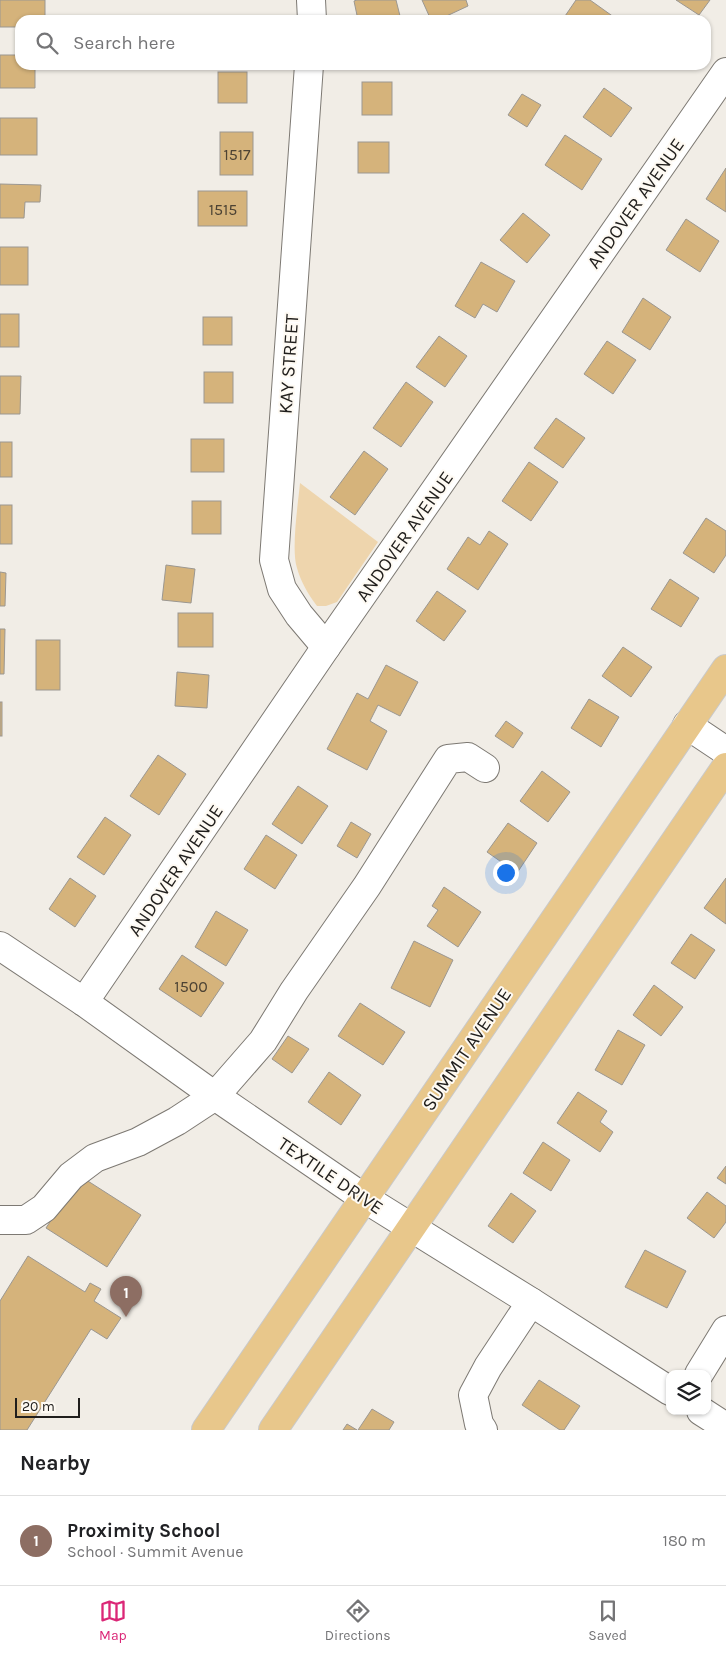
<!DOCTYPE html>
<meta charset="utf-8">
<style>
:root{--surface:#fff;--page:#f6f6f6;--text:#202124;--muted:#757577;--line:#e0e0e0;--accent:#db2777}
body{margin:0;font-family:Karla,sans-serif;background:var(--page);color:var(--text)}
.controls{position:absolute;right:15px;bottom:15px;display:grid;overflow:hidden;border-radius:10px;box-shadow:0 1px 4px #0004}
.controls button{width:45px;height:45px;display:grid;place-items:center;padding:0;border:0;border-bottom:1px solid var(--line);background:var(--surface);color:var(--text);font:25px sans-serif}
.scale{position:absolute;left:15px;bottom:12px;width:65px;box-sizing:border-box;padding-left:5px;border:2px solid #201e1c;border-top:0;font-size:14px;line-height:18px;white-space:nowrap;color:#201e1c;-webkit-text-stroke:4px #fefaf3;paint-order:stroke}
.you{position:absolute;left:505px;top:872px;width:18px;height:18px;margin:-12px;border:4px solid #fff;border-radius:50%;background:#1a73e8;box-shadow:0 0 0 8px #1a73e833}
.badge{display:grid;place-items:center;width:32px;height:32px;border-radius:50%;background:var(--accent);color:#fff;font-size:16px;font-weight:700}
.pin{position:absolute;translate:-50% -41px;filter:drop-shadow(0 1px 2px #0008)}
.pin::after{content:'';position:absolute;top:26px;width:18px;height:15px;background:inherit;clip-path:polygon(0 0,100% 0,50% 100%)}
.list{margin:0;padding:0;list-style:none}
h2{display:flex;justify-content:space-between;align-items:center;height:65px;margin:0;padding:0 20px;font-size:21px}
h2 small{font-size:16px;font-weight:400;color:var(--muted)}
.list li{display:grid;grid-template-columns:32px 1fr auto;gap:15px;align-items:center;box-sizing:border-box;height:90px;padding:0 20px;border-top:1px solid var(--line)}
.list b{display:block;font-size:19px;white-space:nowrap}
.list p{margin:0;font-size:16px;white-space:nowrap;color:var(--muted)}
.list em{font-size:16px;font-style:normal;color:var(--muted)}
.icon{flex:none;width:28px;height:28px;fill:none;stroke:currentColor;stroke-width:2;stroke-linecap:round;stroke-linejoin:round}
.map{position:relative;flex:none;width:726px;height:1430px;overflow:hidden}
.search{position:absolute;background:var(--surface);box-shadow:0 1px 4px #0004;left:15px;right:15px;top:15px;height:55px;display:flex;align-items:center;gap:12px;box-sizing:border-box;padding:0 18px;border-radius:15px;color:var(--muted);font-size:19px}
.sheet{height:155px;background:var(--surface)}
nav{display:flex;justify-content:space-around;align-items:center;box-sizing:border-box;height:70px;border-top:1px solid var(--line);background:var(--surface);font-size:14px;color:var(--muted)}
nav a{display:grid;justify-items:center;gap:2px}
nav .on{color:var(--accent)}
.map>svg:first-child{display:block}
</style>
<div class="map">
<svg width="726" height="1430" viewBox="0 0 726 1430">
<rect width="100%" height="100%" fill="#f1ede6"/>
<path fill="#eed5ad" d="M300,483L378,542L337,602L326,606H317C308,594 301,582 297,568C291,550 298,504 300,483Z"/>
<g fill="#d5b37b" stroke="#9b9791">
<polygon points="0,0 45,0 45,20 20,20 20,27 0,27"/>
<polygon points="357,0 396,0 401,20 358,20 354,1"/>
<polygon points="422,0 466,0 468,6 438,20 431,20"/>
<polygon points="576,0 590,0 618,20 564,20 563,19"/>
<polygon points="676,0 710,0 699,15"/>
<rect x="203" y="16" width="60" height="4"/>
<polygon points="0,55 20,55 20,65 35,65 35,88 0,88"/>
<rect x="218" y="72" width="29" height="31"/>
<rect x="362" y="82" width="30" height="33"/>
<polygon points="604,88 632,108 611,137 583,117"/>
<polygon points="522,94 541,105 527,127 508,115"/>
<rect x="0" y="118" width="37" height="37"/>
<rect x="220" y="132" width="33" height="43"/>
<polygon points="565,135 602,159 582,190 545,165"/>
<rect x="358" y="142" width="31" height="31"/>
<polygon points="726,168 726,212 706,199"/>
<polygon points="0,184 41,185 40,202 25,202 24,218 0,218"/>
<rect x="198" y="191" width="49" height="35"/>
<polygon points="523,213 550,235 527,263 500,240"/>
<polygon points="686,219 719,241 700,272 666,250"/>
<rect x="0" y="247" width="28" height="38"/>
<polygon points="481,262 515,281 497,312 483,304 475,318 455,306"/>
<polygon points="643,298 671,317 650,350 622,332"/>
<rect x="0" y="314" width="19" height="33"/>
<rect x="203" y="317" width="29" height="28"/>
<polygon points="439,336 467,356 445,387 416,367"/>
<polygon points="607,341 636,360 613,394 584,374"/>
<rect x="204" y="372" width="29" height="31"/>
<polygon points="0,376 21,376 20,414 0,414"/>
<polygon points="406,382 433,402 401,447 373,428"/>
<polygon points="556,418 585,438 563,468 534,448"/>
<rect x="191" y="439" width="33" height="33"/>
<rect x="0" y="442" width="12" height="35"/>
<polygon points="364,451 388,469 355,515 330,497"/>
<polygon points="529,462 558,482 531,521 502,501"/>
<rect x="192" y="501" width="29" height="33"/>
<rect x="0" y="505" width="12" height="39"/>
<polygon points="706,518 726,531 726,555 714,573 683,553"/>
<polygon points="489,531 508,544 478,590 447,569 468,537 480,545"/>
<polygon points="166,565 195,569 191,603 162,600"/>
<polygon points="0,572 6,573 5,606 0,606"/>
<polygon points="670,579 699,598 681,627 651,609"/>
<polygon points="437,591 466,611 444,641 416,621"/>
<rect x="178" y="613" width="35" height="34"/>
<polygon points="0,629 5,629 4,674 0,674"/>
<rect x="36" y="640" width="24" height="50"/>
<polygon points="623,647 652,667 631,697 602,676"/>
<polygon points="386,665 418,682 400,716 378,705 370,721 387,731 367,770 327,749 357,693 368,699"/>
<polygon points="177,672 209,675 207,708 175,706"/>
<polygon points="589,699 619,717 601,747 571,728"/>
<rect x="0" y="702" width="2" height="34"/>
<polygon points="506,721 523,733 513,748 495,736"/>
<polygon points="158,755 186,774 159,815 130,796"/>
<polygon points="542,771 570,792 548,822 520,801"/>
<polygon points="298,786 328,806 302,844 272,824"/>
<polygon points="105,817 131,835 104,875 77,857"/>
<polygon points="351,822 371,834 357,858 337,846"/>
<polygon points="508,823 537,843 517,873 487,852"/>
<polygon points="266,835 297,855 275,889 244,869"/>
<polygon points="70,878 96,896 75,927 49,909"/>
<polygon points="726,878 726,924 704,908"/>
<polygon points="444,887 481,912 458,947 427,926 438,910 432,906"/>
<polygon points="216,911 248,930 226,966 195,947"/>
<polygon points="691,934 715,950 695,979 671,963"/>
<polygon points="414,941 453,960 430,1007 391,988"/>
<polygon points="182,955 224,983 201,1017 159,989"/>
<polygon points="654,985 683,1007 661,1036 633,1015"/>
<polygon points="360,1003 405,1032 383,1065 338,1036"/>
<polygon points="618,1030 645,1045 622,1085 595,1070"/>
<polygon points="288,1036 309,1049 292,1073 272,1059"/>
<polygon points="329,1072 361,1095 341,1125 308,1102"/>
<polygon points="578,1092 607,1111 600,1122 613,1132 600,1152 557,1123"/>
<polygon points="543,1142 570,1160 551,1191 523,1173"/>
<polygon points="726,1166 726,1184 717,1178"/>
<polygon points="80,1176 141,1215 107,1267 46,1228"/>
<polygon points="707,1192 726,1206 726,1222 714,1238 687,1218"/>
<polygon points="511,1193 536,1211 513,1243 488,1226"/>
<polygon points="645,1250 686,1271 667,1308 625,1287"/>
<polygon points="28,1256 85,1292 90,1283 101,1289 94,1301 121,1318 107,1339 91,1329 27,1430 0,1430 0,1301"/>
<polygon points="539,1380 580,1406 564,1430 560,1430 522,1405"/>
<polygon points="372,1409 394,1422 389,1430 358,1430"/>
<polygon points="347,1424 357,1430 343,1430"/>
</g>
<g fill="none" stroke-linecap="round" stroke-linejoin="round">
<defs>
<g id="minor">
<polyline points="311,0 312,20"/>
<polyline points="309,65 274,560 282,589 299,615 326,647"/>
<polyline points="687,725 726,751"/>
<polyline points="0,946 84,1002 215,1096 364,1198 531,1302 670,1391"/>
<polyline points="84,1002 326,647 726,72"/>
<polyline points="0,1220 26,1220 44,1208 71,1176 95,1158 138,1142 177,1121 215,1096 263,1041 294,991 367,886 448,759 468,757 485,768"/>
<polyline points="699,1374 726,1330"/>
<polyline points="701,1411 726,1427"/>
<polyline points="483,1430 479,1424 473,1395 488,1367 531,1302"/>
</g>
<g id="major">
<polyline points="206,1430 726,669"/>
<polyline points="273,1430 726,767"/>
</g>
</defs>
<use href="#minor" stroke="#7d7973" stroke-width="30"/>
<use href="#major" stroke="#c9c9c9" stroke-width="30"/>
<use href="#minor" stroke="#fff" stroke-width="28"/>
<use href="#major" stroke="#e8c78b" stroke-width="28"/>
</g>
<g text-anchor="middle" stroke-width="4" stroke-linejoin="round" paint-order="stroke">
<g font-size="16" fill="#4d4334">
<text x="237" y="160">1517</text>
<text x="223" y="215">1515</text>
<text x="191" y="992">1500</text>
</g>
<g font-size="19" fill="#201e1c" stroke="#fefaf3">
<text transform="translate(635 203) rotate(-55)" y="7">ANDOVER AVENUE</text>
<text transform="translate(288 364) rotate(-86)" y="7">KAY STREET</text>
<text transform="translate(404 536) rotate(-55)" y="7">ANDOVER AVENUE</text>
<text transform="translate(175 870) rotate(-56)" y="7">ANDOVER AVENUE</text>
<text transform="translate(466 1049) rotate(-56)" y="7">SUMMIT AVENUE</text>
<text transform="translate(331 1175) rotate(34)" y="7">TEXTILE DRIVE</text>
</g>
</g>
</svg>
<div class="controls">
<button><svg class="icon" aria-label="layers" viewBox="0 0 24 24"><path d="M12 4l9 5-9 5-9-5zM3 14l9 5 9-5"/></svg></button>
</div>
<div class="scale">20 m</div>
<div class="you"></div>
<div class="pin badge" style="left:126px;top:1317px;background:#8d6e63">1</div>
<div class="search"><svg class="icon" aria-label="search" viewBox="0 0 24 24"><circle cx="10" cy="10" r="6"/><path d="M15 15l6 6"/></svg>Search here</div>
</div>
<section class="sheet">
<h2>Nearby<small></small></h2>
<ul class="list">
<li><span class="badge" style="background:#8d6e63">1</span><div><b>Proximity School</b><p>School · Summit Avenue</p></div><em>180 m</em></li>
</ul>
</section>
<nav>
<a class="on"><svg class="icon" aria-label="map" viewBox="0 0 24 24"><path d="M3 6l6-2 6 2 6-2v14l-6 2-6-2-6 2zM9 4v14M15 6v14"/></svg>Map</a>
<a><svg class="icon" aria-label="directions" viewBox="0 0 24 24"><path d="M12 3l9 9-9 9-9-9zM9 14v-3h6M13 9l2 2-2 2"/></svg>Directions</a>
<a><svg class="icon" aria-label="saved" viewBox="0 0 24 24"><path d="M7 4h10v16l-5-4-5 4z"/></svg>Saved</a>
</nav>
